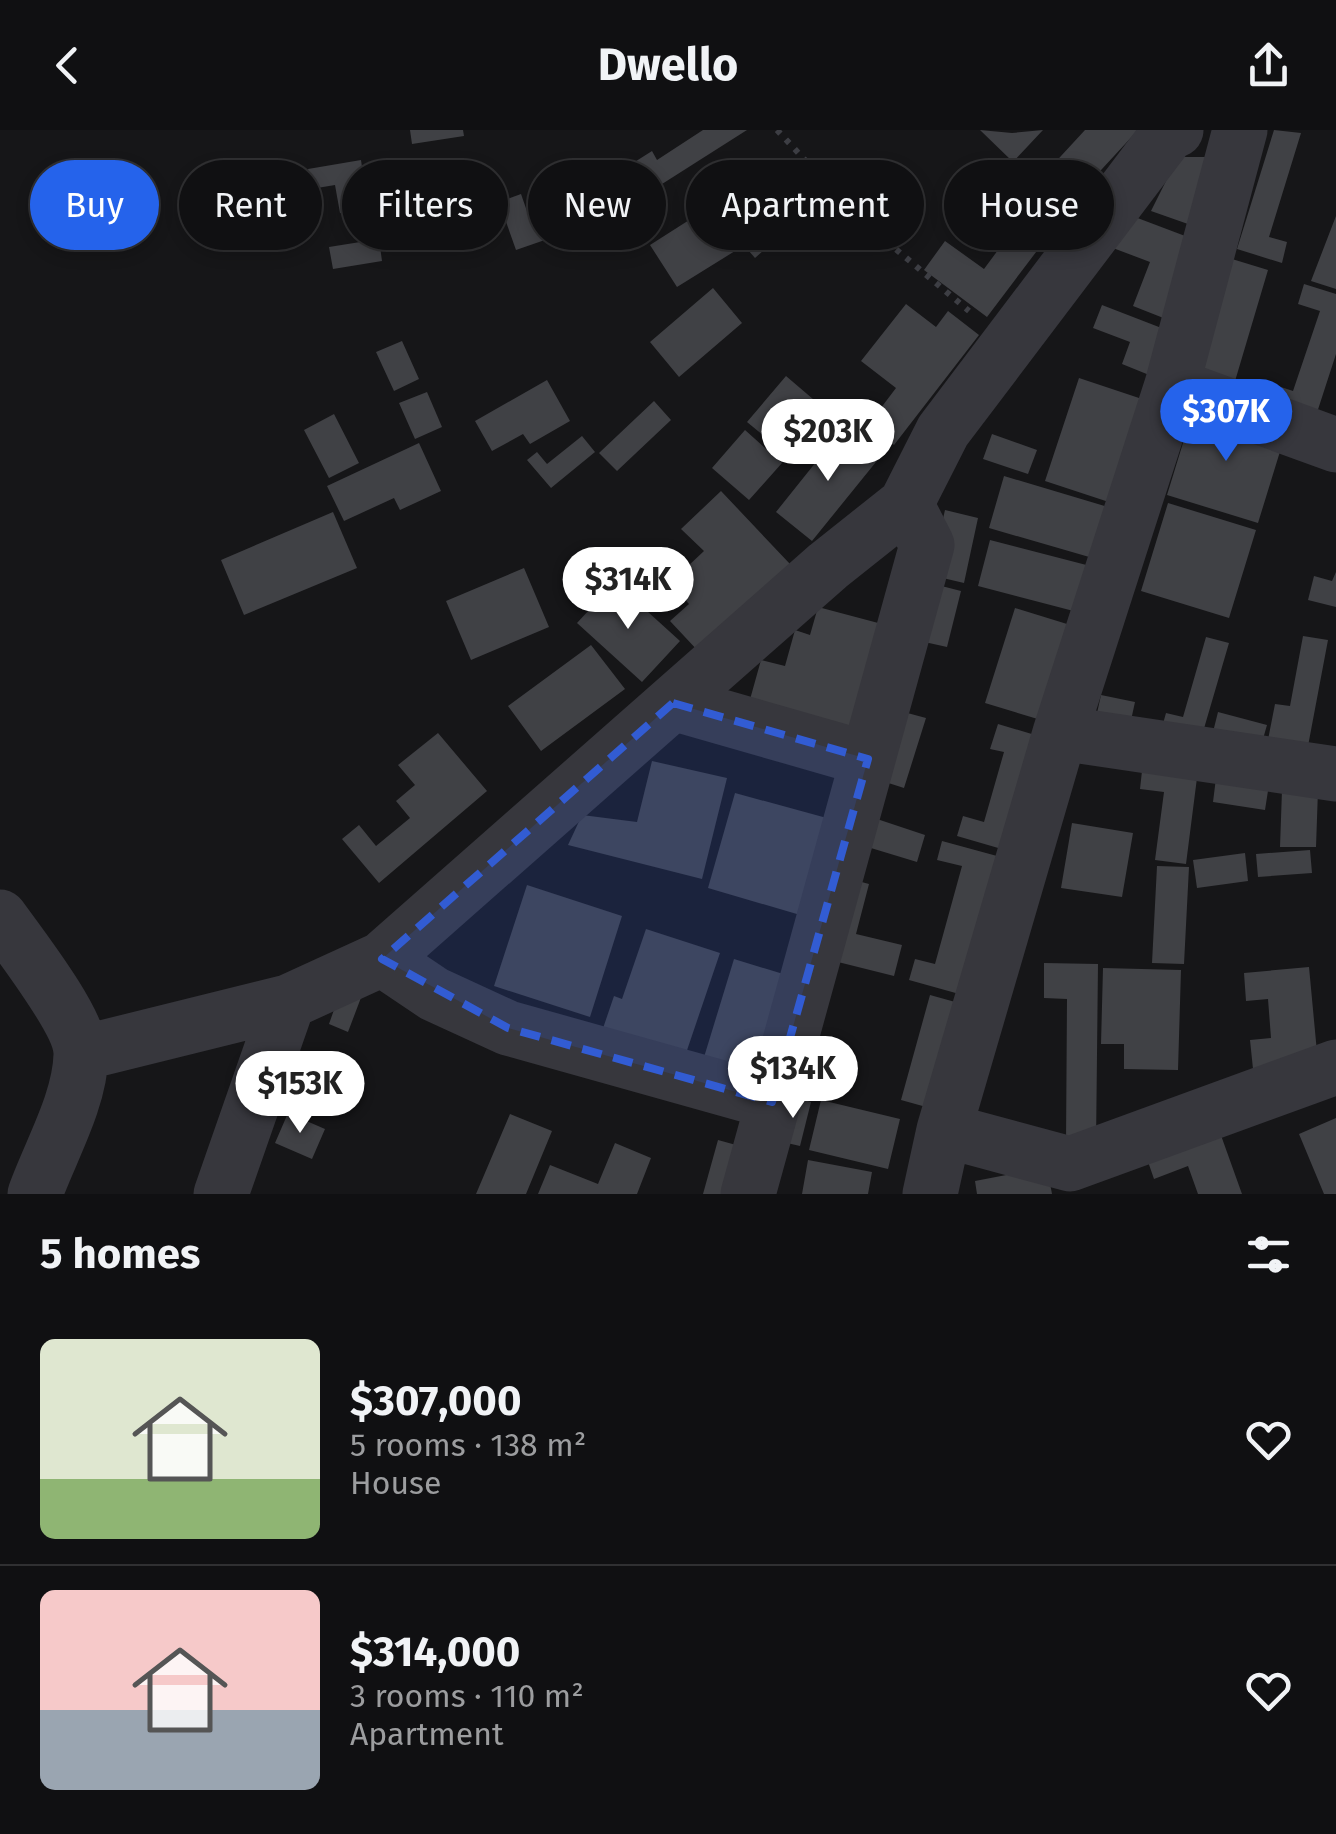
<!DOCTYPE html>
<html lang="en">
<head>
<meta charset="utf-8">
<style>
	:root { --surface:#101012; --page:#1e1e20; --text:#f1f3f6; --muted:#9c9d9f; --line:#303032; --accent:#2563eb }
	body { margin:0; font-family:"Fira Sans",sans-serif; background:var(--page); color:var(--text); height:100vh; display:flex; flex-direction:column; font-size:38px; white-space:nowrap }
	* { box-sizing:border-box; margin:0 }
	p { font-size:32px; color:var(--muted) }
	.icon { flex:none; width:55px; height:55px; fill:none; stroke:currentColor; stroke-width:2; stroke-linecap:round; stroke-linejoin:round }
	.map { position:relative; height:1064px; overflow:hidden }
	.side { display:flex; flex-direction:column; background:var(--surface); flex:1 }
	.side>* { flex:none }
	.hud { position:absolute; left:30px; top:30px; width:1278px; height:90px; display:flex; gap:20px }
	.price { position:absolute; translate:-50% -85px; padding:0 22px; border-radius:35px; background:#fff; color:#222; font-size:32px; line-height:65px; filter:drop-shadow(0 2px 5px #0008) }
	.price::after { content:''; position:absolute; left:50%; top:60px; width:30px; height:22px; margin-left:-15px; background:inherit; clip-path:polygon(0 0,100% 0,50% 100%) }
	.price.active { background:var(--accent); color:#fff }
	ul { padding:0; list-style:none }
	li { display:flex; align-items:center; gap:30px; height:250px; padding:0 40px }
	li+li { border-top:2px solid var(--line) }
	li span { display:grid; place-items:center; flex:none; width:280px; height:200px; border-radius:15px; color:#555 }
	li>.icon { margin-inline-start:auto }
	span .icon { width:120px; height:120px; fill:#fffc; stroke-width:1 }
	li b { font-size:42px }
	h2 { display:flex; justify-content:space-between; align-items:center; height:120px; padding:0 40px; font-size:42px }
	.chip { padding:0 35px; border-radius:45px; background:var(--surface); box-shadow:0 5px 15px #0003,0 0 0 2px var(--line); font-size:35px; line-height:90px }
	.chip.active { background:var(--accent); color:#fff }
	header { display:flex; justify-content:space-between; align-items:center; height:130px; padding:0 40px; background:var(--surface); font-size:45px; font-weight:700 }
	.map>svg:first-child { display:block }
	.building { fill:#404145 }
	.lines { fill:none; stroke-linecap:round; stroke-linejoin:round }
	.path { stroke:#3d3e44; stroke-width:6; stroke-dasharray:5 8; stroke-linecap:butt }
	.minor { stroke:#37373d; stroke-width:55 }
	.marked { fill:#325cd3; fill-opacity:0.2; stroke:#325cd3; stroke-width:8; stroke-dasharray:20 12; stroke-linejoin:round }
</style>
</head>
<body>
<header><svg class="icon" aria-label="back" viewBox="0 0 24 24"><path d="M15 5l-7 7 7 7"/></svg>Dwello<svg class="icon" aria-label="share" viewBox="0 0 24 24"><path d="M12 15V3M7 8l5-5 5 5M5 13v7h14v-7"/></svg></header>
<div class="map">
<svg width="1336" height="1064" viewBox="0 0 1336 1064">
	<rect width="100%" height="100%" fill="#161618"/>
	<path class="building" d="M410 0H463L464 6 412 14Z
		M703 0H747L618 82 600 54 652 21 657 30Z
		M980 0 1012 3 1043 0 1013 32Z
		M1085 0H1138L1066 78 1037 52Z
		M1274 0 1301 3 1269 107 1287 112 1282 133 1237 119Z
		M1178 27H1222L1205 100 1151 81Z
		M361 30 368 79 340 83 335 55 311 59 308 39Z
		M790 57 810 79 755 128 735 105Z
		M521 64 529 87 582 68 591 94 516 120 499 72Z
		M1032 74 1058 93 987 187 924 140 945 111 984 139Z
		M708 78 735 121 677 157 650 115Z
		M1119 81 1201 112 1171 191 1133 176 1150 132 1105 115Z
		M1336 86V159L1311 151Z
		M379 109 382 131 333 139 329 117Z
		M1232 129 1268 140 1230 268 1193 257Z
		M1304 154 1336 164V224L1312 298 1262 283 1272 254 1293 261 1320 181 1298 174Z
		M713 158 742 193 679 247 650 212Z
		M906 174 936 197 948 181 979 205 894 315 868 295 896 258 861 231Z
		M1102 175 1177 204 1159 249 1122 234 1130 212 1093 198Z
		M402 211 419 249 394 261 376 222Z
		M786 246 827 281 788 326 747 292Z
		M1079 248 1160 275 1127 378 1045 351Z
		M547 250 570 291 530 314 523 304 492 321 475 291Z
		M427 262 442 297 415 309 399 273Z
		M654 271 671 290 617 341 599 323Z
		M1195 274 1286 302 1258 393 1167 365Z
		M334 284 359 333 329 348 304 300Z
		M844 297 880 327 812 411 776 382Z
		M745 300 782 333 749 370 712 338Z
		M992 304 1037 320 1028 344 983 329Z
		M582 306 595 322 551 358 527 330 537 322 547 334Z
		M419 313 441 361 400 380 394 368 344 391 327 356Z
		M1004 346 1118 380 1103 431 989 398Z
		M721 361 790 434 699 522 670 491 689 474 670 453 704 421 681 399Z
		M1168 373 1256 400 1229 488 1141 461Z
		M945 380 978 388 964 453 930 445Z
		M333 382 357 438 244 485 221 430Z
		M990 410 1098 438 1085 484 978 456Z
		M524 438 549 497 471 530 446 471Z
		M1336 442V477L1308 470 1314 446 1332 451Z
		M615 452 680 511 642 552 577 493Z
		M926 452 961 461 947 517 911 509Z
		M818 477 882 494 853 601 749 573 761 530 785 536 795 500 810 505Z
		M1015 478 1080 498 1051 593 985 573Z
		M1303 506 1328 510 1305 632 1265 625 1275 574 1290 576Z
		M1206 507 1229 513 1198 619 1159 608 1166 583 1183 587Z
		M591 515 625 559 541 621 508 576Z
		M1101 565 1135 572 1128 604 1094 597Z
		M900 581 926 588 904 658 879 650Z
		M1218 582 1267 595 1259 623 1211 610Z
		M998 594 1045 608 1012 722 957 706 963 686 984 692 1004 622 990 619Z
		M438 603 487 661 379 753 342 709 359 695 376 716 410 688 396 671 415 655 398 635Z
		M652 631 727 648 702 749 568 715 582 685 637 692Z
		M1143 632 1198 640 1186 734 1155 730 1164 662 1140 659Z
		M1217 640 1270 648 1265 680 1213 672Z
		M1282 660H1318L1316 717H1280Z
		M735 663 834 690 807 787 708 758Z
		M871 687 925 705 917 732 861 715Z
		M1072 693 1133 703 1122 767 1061 758Z
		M942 711 1008 729 970 867 909 850 915 829 935 834 962 736 937 730Z
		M1310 720 1312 743 1258 747 1256 724Z
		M1245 723 1248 751 1197 758 1193 730Z
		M1157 736 1189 737 1184 834 1152 833Z
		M843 747 869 754 856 804 902 815 894 846 822 828Z
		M527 755 622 786 590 887 494 856Z
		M646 799 720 823 682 935 600 907 614 866 622 869Z
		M734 829 793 847 760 955 701 937Z
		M1044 833 1098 834 1096 1015H1066L1067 869 1044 868Z
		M1309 837 1318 933 1253 939 1250 910 1271 908 1268 869 1246 871 1244 843Z
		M1103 838 1181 840 1178 940 1124 939V914H1101Z
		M342 857 362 865 348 902 329 894Z
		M930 865 966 875 937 980 901 970Z
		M801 905 827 910 816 960 790 955Z
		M786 965 811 972 800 1016 774 1010Z
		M821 970 900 989 888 1039 809 1020Z
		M288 983 325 999 312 1029 275 1013Z
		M510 984 552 1001 526 1064H476Z
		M1336 988V1064H1324L1299 1004Z
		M1218 997 1242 1064H1198L1188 1036 1154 1049 1145 1023Z
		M718 1010 747 1018 734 1064H703Z
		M615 1013 651 1028 637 1064H538L550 1035 598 1054Z
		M808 1030 872 1042 868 1064H802Z
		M1047 1037 1052 1064H977L975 1051Z"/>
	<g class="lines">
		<path class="path" d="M777 0 859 88 969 181"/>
		<path class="minor" d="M1172 255 1336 315
			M673 573 868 629
			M1060 603 1336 644
			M0 787C20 815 82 894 81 925 80 971 50 1022 35 1064
			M382 829 434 864 508 898 772 972
			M82 923 288 872
			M944 1000 1070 1034 1336 937
			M221 1064 288 872 382 829 828 436 906 374 943 301 1170 1 1176 0
			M748 1064 927 415 906 374
			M930 1064 944 1000 1060 603 1172 255 1240 0"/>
	</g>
	<path class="marked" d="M673 573 868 629 772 972 508 898 382 829Z"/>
</svg>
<b class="price active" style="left:1226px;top:334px">$307K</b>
<b class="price" style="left:828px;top:354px">$203K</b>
<b class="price" style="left:628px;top:502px">$314K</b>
<b class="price" style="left:793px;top:991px">$134K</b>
<b class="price" style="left:300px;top:1006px">$153K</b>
<div class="hud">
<a class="chip active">Buy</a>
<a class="chip">Rent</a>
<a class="chip">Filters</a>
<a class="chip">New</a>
<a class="chip">Apartment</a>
<a class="chip">House</a>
</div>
</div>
<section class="side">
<h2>5 homes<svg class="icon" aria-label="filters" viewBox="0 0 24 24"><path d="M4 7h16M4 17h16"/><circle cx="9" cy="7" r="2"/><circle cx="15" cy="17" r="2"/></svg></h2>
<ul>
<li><span style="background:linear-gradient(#dfe7d0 70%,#8fb573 0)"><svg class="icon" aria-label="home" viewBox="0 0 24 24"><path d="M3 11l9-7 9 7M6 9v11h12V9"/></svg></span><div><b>$307,000</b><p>5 rooms · 138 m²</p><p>House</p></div><svg class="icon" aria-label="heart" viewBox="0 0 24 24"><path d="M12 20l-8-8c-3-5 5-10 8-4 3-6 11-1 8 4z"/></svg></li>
<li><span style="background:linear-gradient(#f6c9c9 60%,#9aa5b1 0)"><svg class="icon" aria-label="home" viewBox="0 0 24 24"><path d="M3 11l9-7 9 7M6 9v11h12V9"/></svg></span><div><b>$314,000</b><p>3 rooms · 110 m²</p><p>Apartment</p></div><svg class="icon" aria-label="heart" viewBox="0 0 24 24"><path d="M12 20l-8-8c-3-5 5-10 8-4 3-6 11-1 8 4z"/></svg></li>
</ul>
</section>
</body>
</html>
